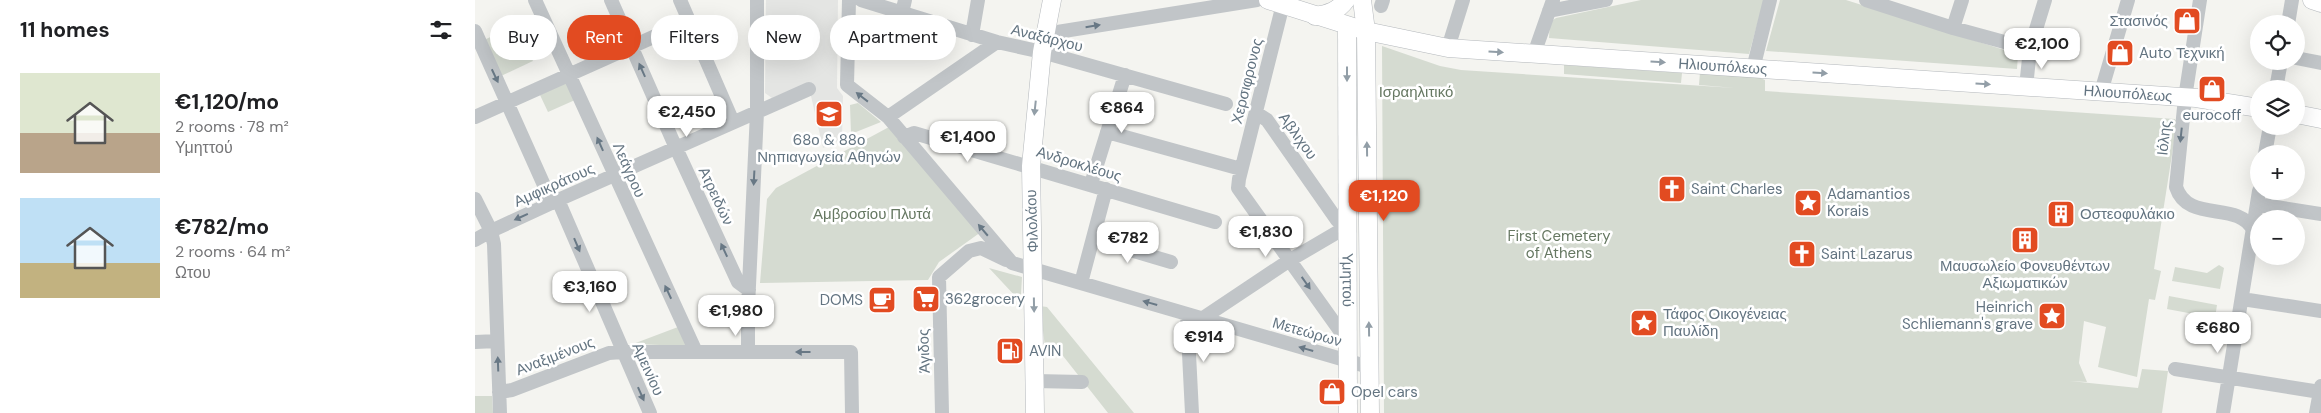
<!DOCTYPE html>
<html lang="en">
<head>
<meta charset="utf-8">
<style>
	:root { --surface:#fff; --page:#f6f6f6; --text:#202124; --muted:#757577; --accent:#e24b21 }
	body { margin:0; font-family:"DM Sans",sans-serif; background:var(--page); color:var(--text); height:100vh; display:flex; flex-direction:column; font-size:19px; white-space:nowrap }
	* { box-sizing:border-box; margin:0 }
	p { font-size:16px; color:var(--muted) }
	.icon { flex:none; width:28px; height:28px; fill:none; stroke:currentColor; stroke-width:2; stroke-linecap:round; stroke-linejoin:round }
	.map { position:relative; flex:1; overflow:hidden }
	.panel { display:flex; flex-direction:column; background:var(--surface); width:475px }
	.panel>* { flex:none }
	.guide { position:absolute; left:15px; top:15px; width:475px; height:45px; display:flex; gap:10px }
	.tools { position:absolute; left:1775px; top:15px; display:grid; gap:10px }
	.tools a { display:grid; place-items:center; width:55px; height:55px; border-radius:50%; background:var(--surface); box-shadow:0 5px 20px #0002; font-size:25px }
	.price { position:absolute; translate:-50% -42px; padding:0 11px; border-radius:10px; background:#fff; color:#222; font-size:16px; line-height:32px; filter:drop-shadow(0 1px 2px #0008) }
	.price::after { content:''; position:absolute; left:50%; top:30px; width:15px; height:11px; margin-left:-8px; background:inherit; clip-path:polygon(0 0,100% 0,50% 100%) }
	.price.current { background:var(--accent); color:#fff }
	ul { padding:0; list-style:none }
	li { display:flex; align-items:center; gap:15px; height:125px; padding:0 20px }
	li span { display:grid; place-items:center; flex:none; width:140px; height:100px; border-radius:0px; color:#555 }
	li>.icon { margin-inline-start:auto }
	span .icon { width:60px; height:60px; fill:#fffc; stroke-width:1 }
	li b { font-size:21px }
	h2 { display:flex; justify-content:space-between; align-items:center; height:60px; padding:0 20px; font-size:21px }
	.chip { padding:0 18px; border-radius:22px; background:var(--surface); box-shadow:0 5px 20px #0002; font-size:18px; line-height:45px }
	.chip.current { background:var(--accent); color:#fff }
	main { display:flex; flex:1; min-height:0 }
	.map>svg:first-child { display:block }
	.built { fill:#e4e5e3 }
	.green { fill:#d5dbd1 }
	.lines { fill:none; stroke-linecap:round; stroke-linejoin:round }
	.major-casing { stroke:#b4b8bc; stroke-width:19 }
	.minor { stroke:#c1c5c8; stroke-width:14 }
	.major { stroke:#fff; stroke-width:18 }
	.oneway { fill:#687885 }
	.oneway2 { fill:#929ea7 }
	.labels { text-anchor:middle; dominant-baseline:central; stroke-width:5; stroke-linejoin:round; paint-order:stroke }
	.poi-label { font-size:15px; fill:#637481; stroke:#fff; text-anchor:start }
	.street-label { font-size:15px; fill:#637481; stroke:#fff }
	.park-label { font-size:15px; fill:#667862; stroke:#fff }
</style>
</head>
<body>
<main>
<section class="panel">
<h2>11 homes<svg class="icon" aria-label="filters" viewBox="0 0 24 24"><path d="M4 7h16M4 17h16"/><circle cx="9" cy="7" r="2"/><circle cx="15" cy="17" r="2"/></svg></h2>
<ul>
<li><span style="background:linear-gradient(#dfe7d0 60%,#b9a48a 0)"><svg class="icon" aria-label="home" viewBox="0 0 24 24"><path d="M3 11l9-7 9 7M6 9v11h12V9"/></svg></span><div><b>€1,120/mo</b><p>2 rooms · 78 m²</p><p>Υμηττού</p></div></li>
<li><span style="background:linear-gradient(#bfe0f5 65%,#c2b280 0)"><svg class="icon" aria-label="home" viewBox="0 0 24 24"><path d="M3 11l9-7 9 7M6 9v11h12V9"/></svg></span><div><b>€782/mo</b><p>2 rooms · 64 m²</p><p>Ωτου</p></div></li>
</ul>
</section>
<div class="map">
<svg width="1846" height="413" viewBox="0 0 1846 413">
	<rect width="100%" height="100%" fill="#f4f4f0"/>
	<path class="built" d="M291 0H363L362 88 368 96 367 139 348 148 333 83 297 98 290 93Z"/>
	<path class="green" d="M1166 0H1289L1274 54 1074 38 1075 22 1081 18Z
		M1305 0H1371L1539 53 1543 55 1542 69 1291 51Z
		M294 18H313L314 56H295Z
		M41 25 58 61 26 76 9 40Z
		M907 46 965 66 986 70 1260 88 1224 85 1225 72 1283 77 1290 80V91L1700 119 1702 123 1679 269 1686 271 1680 300 1674 299 1662 377 1623 367 1631 327 1609 321 1604 363 1612 382 1595 381 1663 388 1667 369 1693 371 1687 413H909Z
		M1089 65 1207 73 1206 83 1089 74Z
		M92 82 100 100 73 112 65 95Z
		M383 103 406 122 376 134 375 105Z
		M414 127 506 232 464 262 453 280 285 283 292 199 301 188Z
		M1744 265 1749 268 1745 289 1697 281 1700 267 1732 273Z
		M514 268 547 277 546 294 542 298Z
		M1694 296 1742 305 1740 318 1692 309Z
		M565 306 572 307 659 413H633L581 347H570Z
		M203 327 211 346 158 344Z
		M0 396H17L18 413H0Z"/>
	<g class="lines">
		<defs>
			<g id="major">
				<path id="s1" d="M793 0 891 31 973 48 1721 98 1784 108"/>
				<path d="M887 0 891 31 895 413"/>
				<path d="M1837 0 1846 3"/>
				<path d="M840 16C853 14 863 11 871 0"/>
				<path id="s2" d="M872 26 873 413"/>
				<path d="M1821 114 1846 119"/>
				<path d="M560 413 556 166 567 52 577 0"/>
			</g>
		</defs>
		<use href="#major" class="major-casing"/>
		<path class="minor" d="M60 0 221 352
			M136 0 201 148 263 282 274 290
			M205 0 258 122
			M374 0 372 85 413 117 537 263 894 367
			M386 0 522 42 567 52 751 104
			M809 0 764 179 763 188 873 342
			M1391 0 1478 28 1555 49
			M1725 0 1710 98 1701 187C1713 224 1763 200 1778 230
			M906 6 908 0
			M1074 11 1131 0
			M427 13 430 0
			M1813 24 1817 0
			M1478 28 1487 0
			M0 31 77 203
			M570 34 782 0
			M497 35 503 0
			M973 48 988 0
			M1059 54 1078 0
			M1821 58 1846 63
			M1278 69 1295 0
			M1551 87 1555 49 1570 0
			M1801 89 1806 61
			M1626 92 1653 0
			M0 117 214 21
			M413 117 522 42
			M632 132 766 169
			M429 137 439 133 740 222
			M1790 154 1795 126
			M616 184 650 75
			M0 199 16 231 19 244 25 413
			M83 200 175 413
			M1782 204 1846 214
			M618 239 696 262
			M0 240 16 231 83 200 334 89
			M606 283 631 189
			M1767 299 1846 311
			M712 314 717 413
			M728 318 815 260 873 226 862 220 792 120 781 113
			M0 342 22 341
			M273 352V307L282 112V0
			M1700 369 1845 392
			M560 381 607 382
			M24 392 37 390 134 353 147 352H376L377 413
			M467 413 464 277 494 251 506 248 531 260
			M1748 413 1784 191
			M1841 413 1846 386"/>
		<use href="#major" class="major"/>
	</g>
	<defs><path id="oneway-solid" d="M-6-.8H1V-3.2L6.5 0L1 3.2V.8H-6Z" transform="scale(1.25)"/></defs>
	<g class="oneway">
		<use href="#oneway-solid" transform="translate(618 26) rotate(-9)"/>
		<use href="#oneway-solid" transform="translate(167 70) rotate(-114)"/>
		<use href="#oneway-solid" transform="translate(20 76) rotate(65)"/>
		<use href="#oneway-solid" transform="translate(387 97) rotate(-142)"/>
		<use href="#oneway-solid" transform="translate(1706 135) rotate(96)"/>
		<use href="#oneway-solid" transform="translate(125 144) rotate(-114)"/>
		<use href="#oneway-solid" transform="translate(279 178) rotate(93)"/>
		<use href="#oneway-solid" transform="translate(46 217) rotate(156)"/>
		<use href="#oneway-solid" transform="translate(508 230) rotate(-130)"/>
		<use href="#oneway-solid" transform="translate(102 245) rotate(67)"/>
		<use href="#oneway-solid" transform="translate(249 250) rotate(-115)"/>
		<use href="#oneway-solid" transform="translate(831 283) rotate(55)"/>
		<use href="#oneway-solid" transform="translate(193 292) rotate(-115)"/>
		<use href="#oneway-solid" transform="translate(675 303) rotate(-164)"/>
		<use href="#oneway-solid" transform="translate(831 349) rotate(-164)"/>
		<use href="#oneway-solid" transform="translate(328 352) rotate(-180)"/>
		<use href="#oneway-solid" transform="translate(23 364) rotate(-92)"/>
		<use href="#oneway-solid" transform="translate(166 394) rotate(66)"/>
	</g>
	<g class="oneway2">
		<use href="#oneway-solid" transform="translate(1021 52) rotate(4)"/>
		<use href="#oneway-solid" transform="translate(1183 62) rotate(4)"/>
		<use href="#oneway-solid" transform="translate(1345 73) rotate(4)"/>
		<use href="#oneway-solid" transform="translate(872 74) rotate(90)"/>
		<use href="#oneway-solid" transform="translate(1508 84) rotate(4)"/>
		<use href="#oneway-solid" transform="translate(560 108) rotate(96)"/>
		<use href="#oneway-solid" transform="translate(892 149) rotate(-91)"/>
		<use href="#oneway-solid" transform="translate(559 305) rotate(89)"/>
		<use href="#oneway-solid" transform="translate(894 329) rotate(-91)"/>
	</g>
	<defs>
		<symbol id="shop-square" viewBox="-11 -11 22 22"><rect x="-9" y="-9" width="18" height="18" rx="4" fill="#e24b21" stroke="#fff"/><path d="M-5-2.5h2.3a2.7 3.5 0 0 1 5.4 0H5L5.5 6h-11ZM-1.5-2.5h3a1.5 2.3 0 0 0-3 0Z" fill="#fff"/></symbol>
		<symbol id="school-square" viewBox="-11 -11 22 22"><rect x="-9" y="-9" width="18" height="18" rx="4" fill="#e24b21" stroke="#fff"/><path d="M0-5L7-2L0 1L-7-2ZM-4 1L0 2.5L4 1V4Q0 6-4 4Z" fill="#fff"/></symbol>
		<symbol id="church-square" viewBox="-11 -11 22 22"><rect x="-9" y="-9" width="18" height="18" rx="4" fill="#e24b21" stroke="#fff"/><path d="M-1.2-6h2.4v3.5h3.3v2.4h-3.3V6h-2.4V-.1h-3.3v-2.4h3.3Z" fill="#fff"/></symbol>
		<symbol id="sight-square" viewBox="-11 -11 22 22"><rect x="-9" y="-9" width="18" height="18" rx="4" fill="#e24b21" stroke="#fff"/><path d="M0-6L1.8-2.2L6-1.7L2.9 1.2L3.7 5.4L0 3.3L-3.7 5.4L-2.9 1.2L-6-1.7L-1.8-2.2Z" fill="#fff"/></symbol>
		<symbol id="building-square" viewBox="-11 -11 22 22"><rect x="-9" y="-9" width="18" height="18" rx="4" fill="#e24b21" stroke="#fff"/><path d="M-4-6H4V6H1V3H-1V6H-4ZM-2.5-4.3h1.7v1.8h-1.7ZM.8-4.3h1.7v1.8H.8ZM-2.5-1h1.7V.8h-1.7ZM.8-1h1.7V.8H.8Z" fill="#fff"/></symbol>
		<symbol id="supermarket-square" viewBox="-11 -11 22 22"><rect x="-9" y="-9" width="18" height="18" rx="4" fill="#e24b21" stroke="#fff"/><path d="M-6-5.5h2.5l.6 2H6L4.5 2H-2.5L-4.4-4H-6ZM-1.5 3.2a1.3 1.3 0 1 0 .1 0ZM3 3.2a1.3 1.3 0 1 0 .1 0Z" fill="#fff"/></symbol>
		<symbol id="cafe-square" viewBox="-11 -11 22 22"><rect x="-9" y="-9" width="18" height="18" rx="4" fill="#e24b21" stroke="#fff"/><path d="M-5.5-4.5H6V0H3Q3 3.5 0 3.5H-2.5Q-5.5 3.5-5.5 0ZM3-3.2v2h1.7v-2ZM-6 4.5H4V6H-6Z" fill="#fff"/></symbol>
		<symbol id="fuel-square" viewBox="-11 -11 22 22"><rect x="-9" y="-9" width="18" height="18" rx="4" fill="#e24b21" stroke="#fff"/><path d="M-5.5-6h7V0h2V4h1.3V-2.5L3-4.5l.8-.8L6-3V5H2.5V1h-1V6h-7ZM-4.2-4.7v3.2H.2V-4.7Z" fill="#fff"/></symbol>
	</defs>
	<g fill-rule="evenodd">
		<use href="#shop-square" x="1696" y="5" width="32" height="32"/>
		<use href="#shop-square" x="1629" y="37" width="32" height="32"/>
		<use href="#shop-square" x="1721" y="73" width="32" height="32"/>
		<use href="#school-square" x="338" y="98" width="32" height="32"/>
		<use href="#church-square" x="1181" y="173" width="32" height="32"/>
		<use href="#sight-square" x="1317" y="187" width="32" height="32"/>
		<use href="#building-square" x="1570" y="198" width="32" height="32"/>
		<use href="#building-square" x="1534" y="224" width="32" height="32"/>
		<use href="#church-square" x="1311" y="238" width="32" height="32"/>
		<use href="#supermarket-square" x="435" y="283" width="32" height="32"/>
		<use href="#cafe-square" x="391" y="284" width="32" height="32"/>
		<use href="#sight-square" x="1561" y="300" width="32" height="32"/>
		<use href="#sight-square" x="1153" y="307" width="32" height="32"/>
		<use href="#fuel-square" x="519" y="335" width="32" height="32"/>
		<use href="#shop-square" x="841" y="376" width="32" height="32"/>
	</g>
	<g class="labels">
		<g class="poi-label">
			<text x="1693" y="21" text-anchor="end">Στασινός</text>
			<text x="1664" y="53">Auto Τεχνική</text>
			<text x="1737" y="115" text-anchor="middle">eurocoff</text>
			<text x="354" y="140" text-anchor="middle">68ο &amp; 88ο<tspan x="354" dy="17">Νηπιαγωγεία Αθηνών</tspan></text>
			<text x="1216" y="189">Saint Charles</text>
			<text x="1352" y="194">Adamantios<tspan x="1352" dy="17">Korais</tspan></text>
			<text x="1605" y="214">Οστεοφυλάκιο</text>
			<text x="1346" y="254">Saint Lazarus</text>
			<text x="1550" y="266" text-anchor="middle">Μαυσωλείο Φονευθέντων<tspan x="1550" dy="17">Αξιωματικών</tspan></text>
			<text x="470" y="299">362grocery</text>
			<text x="388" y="300" text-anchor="end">DOMS</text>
			<text x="1558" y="307" text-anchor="end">Heinrich<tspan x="1558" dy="17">Schliemann's grave</tspan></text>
			<text x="1188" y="314">Τάφος Οικογένειας<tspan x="1188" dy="17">Παυλίδη</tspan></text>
			<text x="554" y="351">AVIN</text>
			<text x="876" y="392">Opel cars</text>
		</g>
		<g class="street-label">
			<text transform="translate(572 38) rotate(14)">Αναξάρχου</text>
			<text stroke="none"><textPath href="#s1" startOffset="462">Ηλιουπόλεως</textPath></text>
			<text transform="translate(772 81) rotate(-76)">Χερσιφρονος</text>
			<text stroke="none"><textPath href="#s1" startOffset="868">Ηλιουπόλεως</textPath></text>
			<text transform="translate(823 136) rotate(54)">Αβλιχου</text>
			<text transform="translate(1689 138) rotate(-84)">Ιόλης</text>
			<text transform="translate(604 164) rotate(17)">Ανδροκλέους</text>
			<text transform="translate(154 170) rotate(66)">Λεάγρου</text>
			<text transform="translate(79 185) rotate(-24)">Αμφικράτους</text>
			<text transform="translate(241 196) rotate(65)">Ατρειδών</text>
			<text transform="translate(557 221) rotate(-92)">Φιλολάου</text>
			<text stroke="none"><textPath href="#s2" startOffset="254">Υμηττού</textPath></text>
			<text transform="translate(832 332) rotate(16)">Μετεώρων</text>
			<text transform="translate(449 351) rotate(-92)">Άγιδος</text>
			<text transform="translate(80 356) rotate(-21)">Αναξιμένους</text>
			<text transform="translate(173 369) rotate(66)">Αμεινίου</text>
		</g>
		<g class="park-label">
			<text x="941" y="92">Ισραηλιτικό</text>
			<text x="397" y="214">Αμβροσίου Πλυτά</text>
			<text x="1084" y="236">First Cemetery<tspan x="1084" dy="17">of Athens</tspan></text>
		</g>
	</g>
</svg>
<div class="tools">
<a><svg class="icon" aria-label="locate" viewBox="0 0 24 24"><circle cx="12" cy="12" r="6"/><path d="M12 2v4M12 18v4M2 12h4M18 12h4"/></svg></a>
<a><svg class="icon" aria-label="layers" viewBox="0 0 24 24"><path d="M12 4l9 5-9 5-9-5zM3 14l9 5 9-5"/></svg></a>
<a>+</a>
<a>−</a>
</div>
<b class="price" style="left:1567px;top:70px">€2,100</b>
<b class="price" style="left:647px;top:134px">€864</b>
<b class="price" style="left:212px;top:138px">€2,450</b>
<b class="price" style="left:493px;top:163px">€1,400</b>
<b class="price current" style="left:909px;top:222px">€1,120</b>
<b class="price" style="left:791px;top:258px">€1,830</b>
<b class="price" style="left:653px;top:264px">€782</b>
<b class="price" style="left:115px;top:313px">€3,160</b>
<b class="price" style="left:261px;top:337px">€1,980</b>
<b class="price" style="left:1743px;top:354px">€680</b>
<b class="price" style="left:729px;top:363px">€914</b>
<div class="guide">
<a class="chip">Buy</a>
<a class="chip current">Rent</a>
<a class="chip">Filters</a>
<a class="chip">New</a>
<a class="chip">Apartment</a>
</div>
</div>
</main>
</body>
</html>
